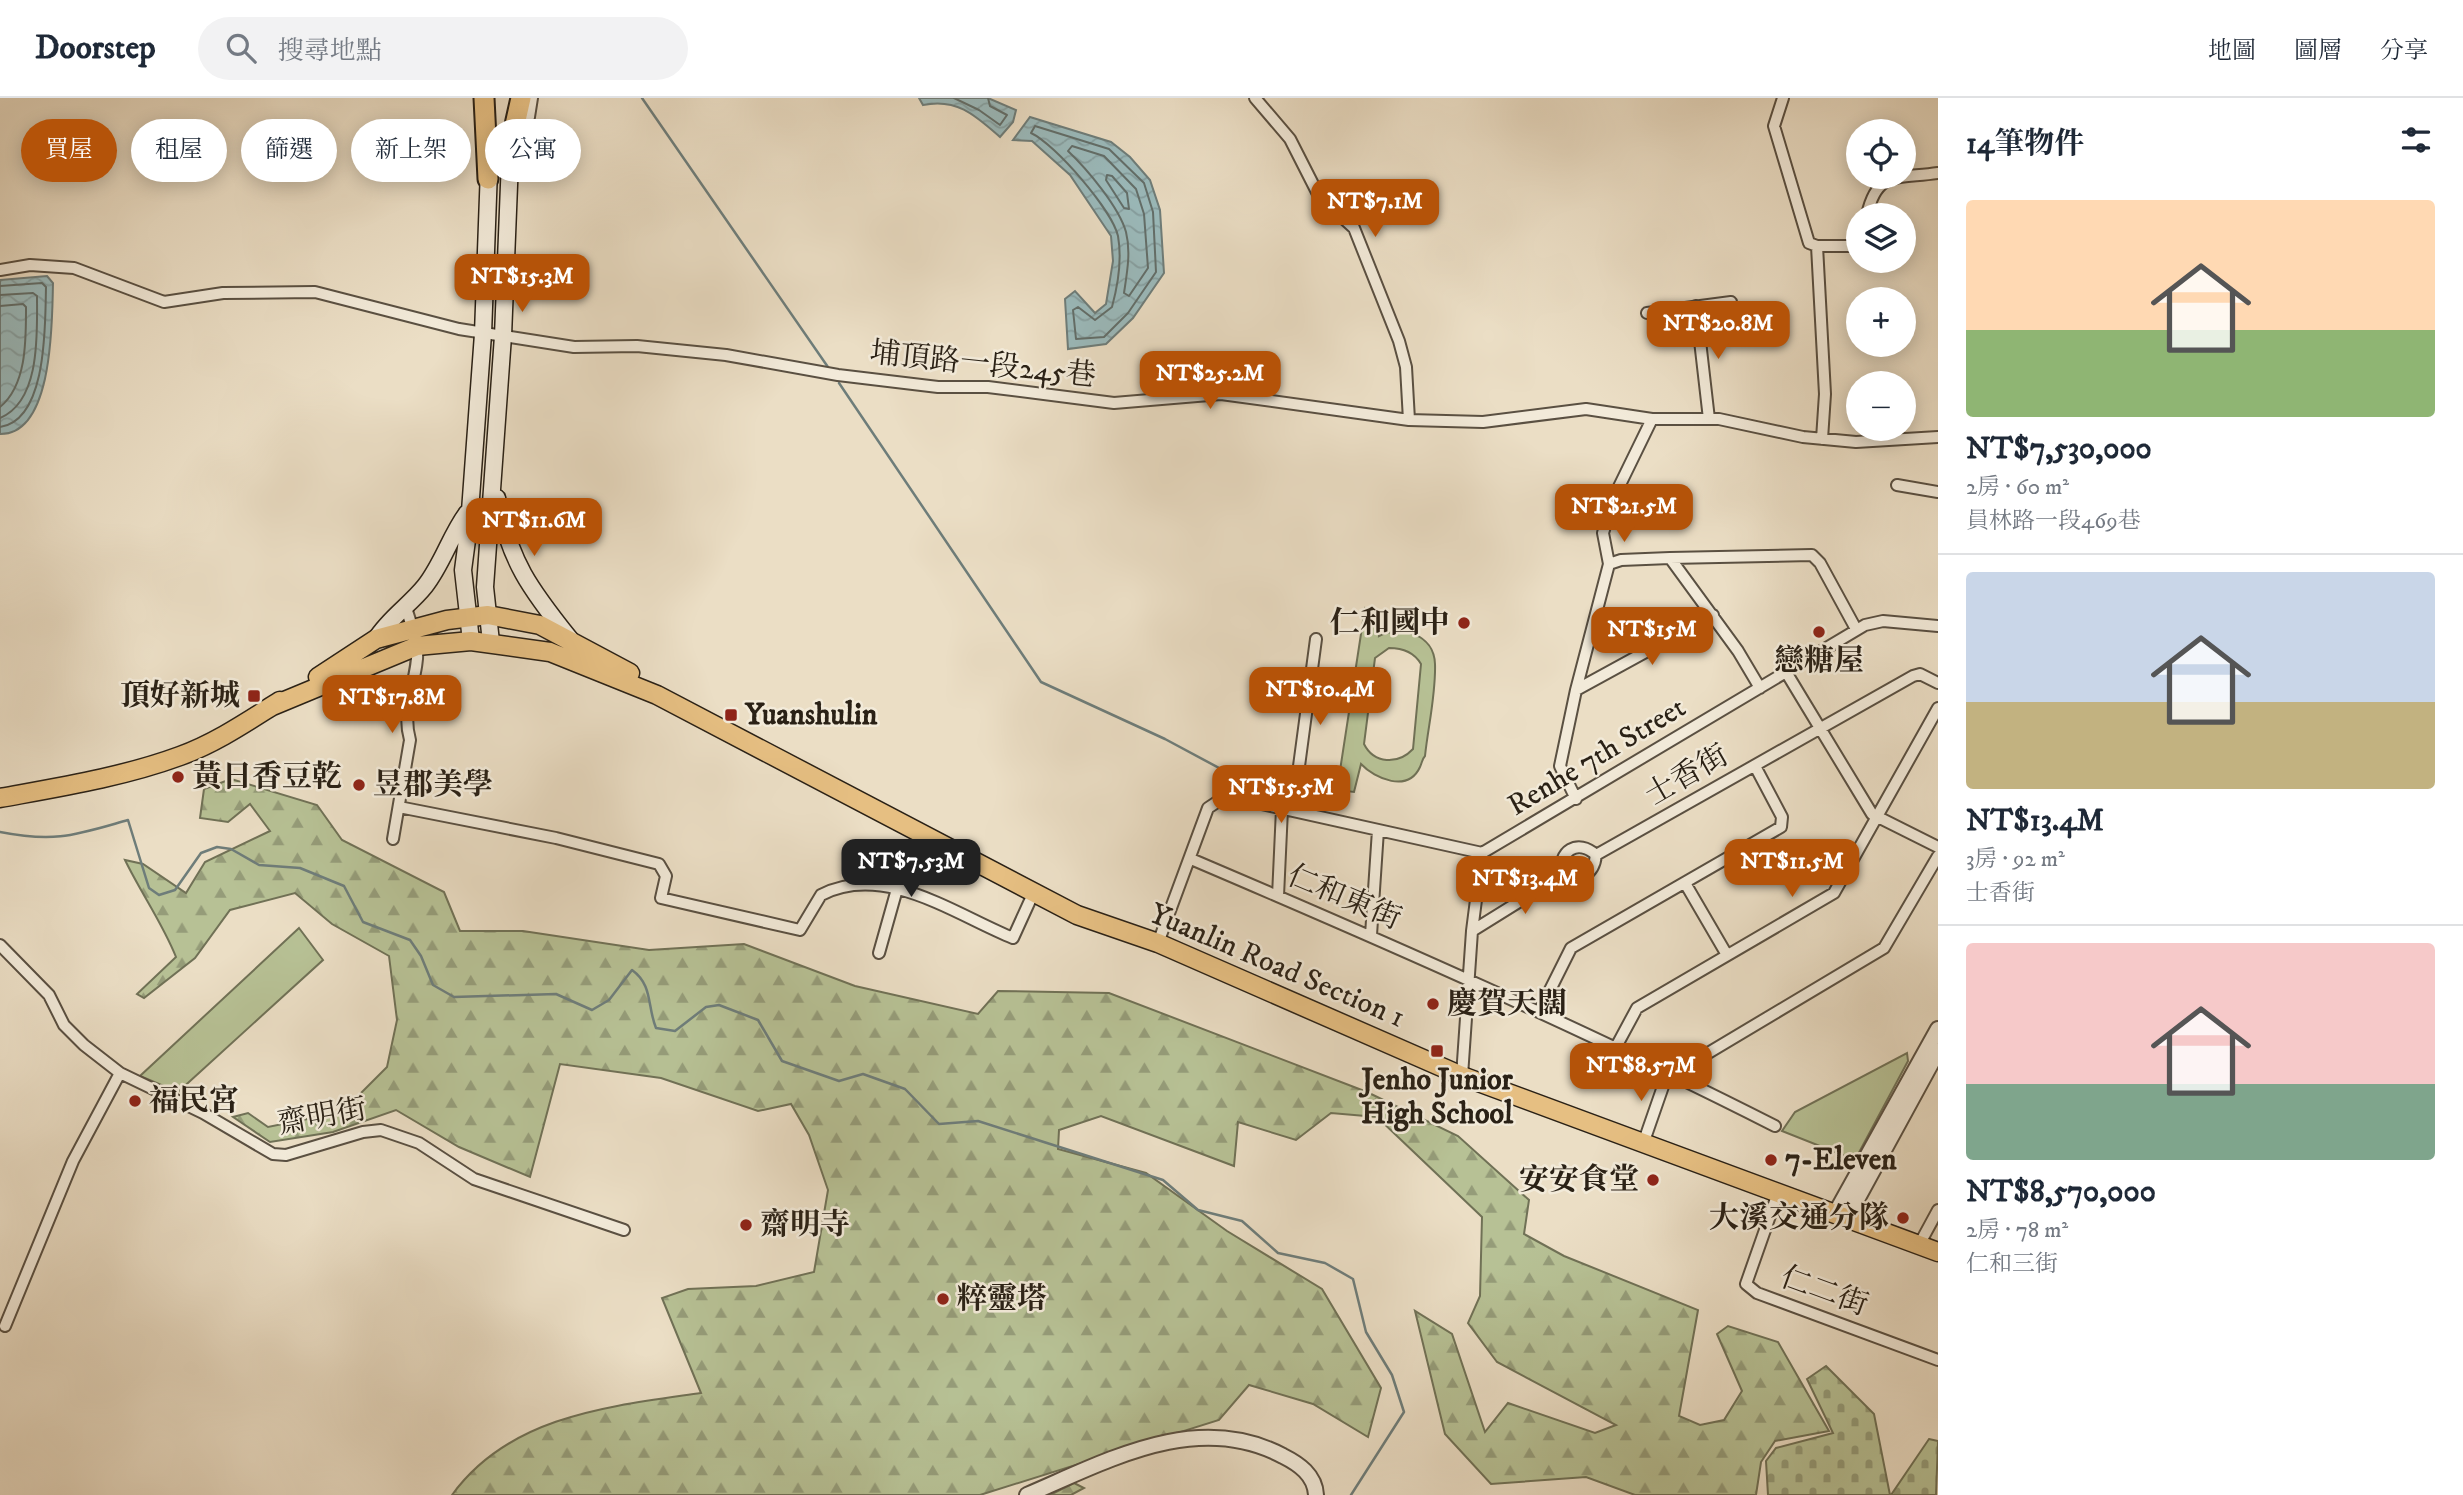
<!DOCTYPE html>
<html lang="zh-TW">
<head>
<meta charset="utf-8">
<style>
	:root { --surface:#fff; --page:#f2f2f3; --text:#1f2937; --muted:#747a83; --line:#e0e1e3; --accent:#b45309 }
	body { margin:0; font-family:"IM FELL DW Pica","Noto Serif TC",serif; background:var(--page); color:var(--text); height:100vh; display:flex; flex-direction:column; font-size:26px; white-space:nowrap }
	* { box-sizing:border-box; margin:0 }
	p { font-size:23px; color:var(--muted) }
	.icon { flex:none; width:38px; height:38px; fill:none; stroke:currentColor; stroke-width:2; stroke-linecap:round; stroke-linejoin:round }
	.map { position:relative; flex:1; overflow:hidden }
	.side { display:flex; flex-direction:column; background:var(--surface); width:525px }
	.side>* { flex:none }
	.top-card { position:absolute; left:21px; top:21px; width:665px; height:63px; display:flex; gap:14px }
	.buttons { position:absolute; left:1846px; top:21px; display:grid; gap:14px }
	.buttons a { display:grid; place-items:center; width:70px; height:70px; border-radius:50%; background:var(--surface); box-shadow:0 4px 18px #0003; font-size:35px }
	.price { position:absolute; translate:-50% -60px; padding:0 16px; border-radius:14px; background:var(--accent); color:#fff; font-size:23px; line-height:46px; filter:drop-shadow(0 2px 4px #0008) }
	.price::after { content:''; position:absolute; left:50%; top:42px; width:21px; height:16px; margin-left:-10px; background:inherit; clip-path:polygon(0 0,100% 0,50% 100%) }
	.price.selected { background:#222; color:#fff }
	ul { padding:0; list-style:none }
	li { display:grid; align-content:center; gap:14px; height:371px; padding:0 28px }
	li+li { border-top:2px solid var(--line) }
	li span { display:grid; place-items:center; height:217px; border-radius:7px; color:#555 }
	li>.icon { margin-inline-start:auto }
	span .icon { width:126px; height:126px; fill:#fffc; stroke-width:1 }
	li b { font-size:30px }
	h2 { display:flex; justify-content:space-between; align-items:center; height:84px; padding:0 28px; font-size:30px }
	.chip { padding:0 24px; border-radius:32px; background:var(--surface); box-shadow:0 4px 18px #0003; font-size:24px; line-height:63px }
	.chip.selected { background:var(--accent); color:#fff }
	header { display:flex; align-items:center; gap:42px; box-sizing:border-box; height:98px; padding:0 35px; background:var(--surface); border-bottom:2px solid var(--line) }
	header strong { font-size:33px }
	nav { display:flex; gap:38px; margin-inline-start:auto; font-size:24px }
	.search { width:490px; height:63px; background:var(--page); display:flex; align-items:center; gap:18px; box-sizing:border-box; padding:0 24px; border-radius:38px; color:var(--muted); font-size:26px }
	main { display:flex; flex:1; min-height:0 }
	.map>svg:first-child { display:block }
	.forest { fill:url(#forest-firs); stroke:#707156; stroke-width:2 }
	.cemetery { fill:url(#cemetery-stones); stroke:#707156; stroke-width:2 }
	.park { fill:#b7c195; stroke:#707156; stroke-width:2; fill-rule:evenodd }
	.water { fill:url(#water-waves); stroke:#6e7d7a; stroke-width:2 }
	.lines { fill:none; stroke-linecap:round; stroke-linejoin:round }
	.shore { stroke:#626e6a; stroke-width:2 }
	.stream { stroke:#6e7d7a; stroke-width:2.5 }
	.minor-casing { stroke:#5a5042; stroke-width:14 }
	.tertiary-casing { stroke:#5a5042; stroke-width:18 }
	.secondary-casing { stroke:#2a2116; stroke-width:19 }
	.primary-casing { stroke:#2a2116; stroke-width:21 }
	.motorway-casing { stroke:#2a2116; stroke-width:23 }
	.minor { stroke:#f2ead9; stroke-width:10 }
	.tertiary { stroke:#f2ead9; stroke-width:14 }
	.secondary { stroke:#f2ead9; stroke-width:16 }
	.primary { stroke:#e6bf82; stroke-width:18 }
	.motorway { stroke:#e6bf82; stroke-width:19 }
	.poi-dot { fill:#8f2418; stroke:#f2ead9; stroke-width:2.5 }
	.labels { text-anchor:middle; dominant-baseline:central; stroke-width:5; stroke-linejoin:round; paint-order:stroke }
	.street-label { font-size:30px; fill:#2a2116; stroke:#f2ead9 }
	.poi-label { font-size:30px; font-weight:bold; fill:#2a2116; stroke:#f2ead9; text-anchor:start }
</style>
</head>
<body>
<header>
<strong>Doorstep</strong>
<div class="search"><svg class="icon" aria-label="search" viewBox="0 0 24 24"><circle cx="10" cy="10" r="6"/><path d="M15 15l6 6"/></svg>搜尋地點</div>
<nav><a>地圖</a><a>圖層</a><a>分享</a></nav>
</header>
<main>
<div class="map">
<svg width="1938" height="1397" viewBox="0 0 1938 1397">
	<defs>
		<pattern id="forest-firs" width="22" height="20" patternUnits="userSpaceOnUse" patternTransform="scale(1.75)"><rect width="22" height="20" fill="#b7c195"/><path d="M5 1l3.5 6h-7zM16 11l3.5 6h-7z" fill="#959c79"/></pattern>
		<pattern id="cemetery-stones" width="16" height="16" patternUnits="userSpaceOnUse" patternTransform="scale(1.75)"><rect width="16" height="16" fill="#b7c195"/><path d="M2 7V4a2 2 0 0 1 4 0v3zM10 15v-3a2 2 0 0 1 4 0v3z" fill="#959c79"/></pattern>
		<pattern id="water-waves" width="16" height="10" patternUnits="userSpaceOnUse" patternTransform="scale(1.75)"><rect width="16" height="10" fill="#9bbbbd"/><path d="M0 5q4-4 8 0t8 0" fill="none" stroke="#86a0a2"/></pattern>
	</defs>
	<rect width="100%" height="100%" fill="#ebdec5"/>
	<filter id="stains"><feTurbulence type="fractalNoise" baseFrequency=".00286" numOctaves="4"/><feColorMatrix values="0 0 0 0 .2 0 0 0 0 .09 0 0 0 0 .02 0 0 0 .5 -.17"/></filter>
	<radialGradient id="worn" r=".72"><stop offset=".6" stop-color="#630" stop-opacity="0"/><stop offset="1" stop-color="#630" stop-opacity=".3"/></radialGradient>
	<path class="forest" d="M231 681 317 707 342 742 444 794 460 833H523L649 852 744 846 855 888 978 916 998 893 1109 895 1367 994 1458 1038 1529 1102 1524 1136 1564 1158 1698 1212 1679 1318 1700 1327 1724 1322 1742 1293 1717 1236 1728 1228 1778 1244 1829 1333 1775 1343 1761 1364 1756 1397H1635L1586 1379 1491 1386 1445 1336 1415 1213 1452 1236 1485 1334 1508 1305 1595 1335 1616 1327 1497 1264 1468 1225 1480 1198 1482 1119 1377 1019 1331 1015 1296 1042 1238 1024 1234 1068 1101 1018 1059 1032 1058 1051 1146 1075 1227 1133 1322 1191 1381 1290 1368 1339 1313 1306 1249 1287 1219 1322 980 1397H452C510 1317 611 1308 701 1295L662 1200 688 1191 756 1188 814 1174 828 1092 809 1037 791 1006 758 1013 661 980 560 966 530 1079 459 1049 396 1012 333 1034 270 1044 233 1019 248 1015 268 1029 342 1014 387 969 397 922 389 858 332 826 295 795 230 812 195 860 144 900 137 896 176 859C163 826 141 795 125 762L143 766 186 795 205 764 270 733 250 706 228 724 200 720 204 691Z
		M1074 1385 1084 1390 1071 1397H1050Z"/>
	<path class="cemetery" d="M1826 1268 1874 1316 1890 1397H1768L1766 1363 1776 1350 1833 1335 1807 1281Z
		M1929 1341 1938 1343 1936 1397H1891Z"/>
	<path class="park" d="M1365 510 1381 513 1379 538C1401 527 1434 536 1435 566 1436 596 1428 629 1425 658 1422 661 1422 665 1420 669 1408 695 1375 681 1361 666L1354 694 1337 692ZM1389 550C1403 550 1414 554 1421 566L1413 651C1398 667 1374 666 1364 646L1375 560Z
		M299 830 323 862 178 994 140 978Z
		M1907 955 1908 963 1855 1062 1782 1033 1795 1014Z"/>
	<path class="water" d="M919 0H988L1016 12 1013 24 1000 39C975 17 957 0 923 7Z
		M1030 19 1111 44 1130 59 1150 82 1160 112 1164 175 1133 220 1106 246 1068 251 1065 201 1075 193 1095 215 1106 206 1113 163 1111 138 1070 77 1032 43 1013 42Z
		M47 178 53 185C52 220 54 337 0 336V182Z"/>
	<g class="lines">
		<path class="shore" d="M954 0 979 12 1000 27 1007 17 990 8 988 0
			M1035 28 1109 51 1144 85 1153 114 1156 174 1128 215 1104 239 1076 241 1073 212 1078 209 1095 222 1112 209C1118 187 1122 161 1118 138 1112 112 1055 46 1031 35Z
			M1072 48 1104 58 1136 91 1144 116 1148 170 1129 198 1124 195C1127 175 1131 154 1126 134 1119 109 1087 71 1068 53Z
			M1107 77 1112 78 1127 95 1129 111 1124 110 1106 82Z
			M0 188 42 185 46 189C45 224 48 322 0 329
			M0 197 33 195 37 198C37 234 41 303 0 320
			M0 208 23 206 26 209C26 241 27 287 0 309"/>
		<path class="stream" d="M642 0 830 272
			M839 285 1041 584 1165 641 1262 693
			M0 734C56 745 75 737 128 722L149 790 159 797 175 792 201 755 217 749 231 751 259 767 300 770 344 788 363 824 410 842 421 858 433 887 454 899 556 896 592 912 609 902 632 872C653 887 647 908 656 930L675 933 706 909 719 907 758 922 782 963 839 983 863 976 905 991 939 1026 978 1023 1163 1082 1198 1112 1242 1123 1278 1155 1325 1165 1353 1181 1366 1234 1392 1277 1404 1314 1351 1397"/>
		<defs>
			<path id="minor" d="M1255 0 1290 41 1319 98 1354 130 1399 243 1406 269 1409 322
				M1783 0 1774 28 1809 145 1817 148 1825 296 1822 341
				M519 35 529 19 532 0
				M1867 117C1877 72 1897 81 1938 75
				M1817 148H1849L1858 145
				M0 172 30 167 74 170 164 204 223 195 315 194 459 231 574 249 637 248 726 257 838 277 938 289H988L1114 305 1221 296 1409 322 1483 324 1586 311 1652 321H1719L1803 339 1856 344 1938 339
				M1696 208 1709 321
				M1647 215 1731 204
				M1897 387 1938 394
				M1670 460 1738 553 1760 590
				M1609 466 1603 435 1614 399 1652 321
				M1786 574 1872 716 1938 749
				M1576 592 1713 517
				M1576 701 1560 668 1576 592 1609 466 1621 462 1670 460 1812 457 1820 465 1856 531
				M399 709 556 740 659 766 666 778 661 800 800 832 821 797C884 764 956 817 1013 840L1033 796
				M1293 713 1316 541
				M393 741 410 642C400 606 420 579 417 547 415 535 409 521 406 509
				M1596 757 1913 578 1920 576 1938 585
				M1191 761C1388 845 1584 931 1775 1028
				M1562 777C1557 753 1578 740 1596 757
				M1562 777C1580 784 1594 777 1596 757
				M1685 785 1727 857
				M1278 798 1282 711
				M1472 833 1562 777
				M1371 837 1378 732
				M1158 845 1208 710 1226 698 1482 755
				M0 847 49 897 64 927 84 947 120 975 203 1015 273 1056 286 1057 363 1034 381 1032 419 1045 474 1081 624 1132
				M879 855 897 791 925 740
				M1539 914 1571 850 1781 729 1782 719 1755 668
				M1616 949 1637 910 1834 795 1938 610
				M1673 976 1884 850 1938 758
				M1462 978 1472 833 1482 755 1865 527 1883 523 1938 528
				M1643 1046 1668 974
				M1778 1095 1746 1186 1757 1195 1938 1262
				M1919 1147 1938 1112
				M5 1228 73 1063 120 975"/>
			<path id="tertiary" d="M1835 1116 1938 931
				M1847 1120 1938 953
				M1027 1397C1107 1363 1197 1312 1283 1358 1299 1366 1315 1377 1316 1397"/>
			<path id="secondary" d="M497 400C510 464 530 491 570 541
				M376 541C389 520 410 507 425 488 443 465 450 438 467 415
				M471 543 463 472 469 427 483 236 489 71
				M491 544 485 489 503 238 511 37"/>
			<path id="primary" d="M318 579 376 541 447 522 488 517 540 527 630 575
				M270 609 417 548 471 543 550 554 657 597 1077 817 1158 845 1462 978 1938 1154
				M0 700C60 689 123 679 180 658 216 645 248 623 280 603"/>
			<path id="motorway" d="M484 0 488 81
				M510 49 521 0"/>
		</defs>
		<use href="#minor" class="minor-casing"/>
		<use href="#tertiary" class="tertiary-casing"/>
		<use href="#secondary" class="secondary-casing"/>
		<use href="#primary" class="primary-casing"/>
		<use href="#motorway" class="motorway-casing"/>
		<use href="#minor" class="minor"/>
		<use href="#tertiary" class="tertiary"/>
		<use href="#secondary" class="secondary"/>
		<use href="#primary" class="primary"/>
		<use href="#motorway" class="motorway"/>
	</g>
	<g class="poi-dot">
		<circle cx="1464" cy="525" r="7"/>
		<circle cx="1819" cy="534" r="7"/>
		<rect x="247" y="591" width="14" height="14" rx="3.5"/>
		<rect x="724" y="610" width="14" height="14" rx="3.5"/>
		<circle cx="178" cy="679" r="7"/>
		<circle cx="359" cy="687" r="7"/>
		<circle cx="1433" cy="906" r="7"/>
		<rect x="1430" y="946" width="14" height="14" rx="3.5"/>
		<circle cx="135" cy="1003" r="7"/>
		<circle cx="1771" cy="1062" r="7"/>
		<circle cx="1653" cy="1082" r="7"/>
		<circle cx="1903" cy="1120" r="7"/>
		<circle cx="746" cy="1127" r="7"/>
		<circle cx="943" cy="1201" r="7"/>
	</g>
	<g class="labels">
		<g class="street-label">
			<text transform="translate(983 267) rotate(6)">埔頂路一段245巷</text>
			<text transform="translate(1597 659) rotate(-31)">Renhe 7th Street</text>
			<text transform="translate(1687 678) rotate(-30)">士香街</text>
			<text transform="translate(1344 800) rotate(23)">仁和東街</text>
			<text transform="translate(1277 868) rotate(23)">Yuanlin Road Section 1</text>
			<text transform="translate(322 1019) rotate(-10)">齋明街</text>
			<text transform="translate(1824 1194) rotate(20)">仁二街</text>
		</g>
		<g class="poi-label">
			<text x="1450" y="525" text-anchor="end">仁和國中</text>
			<text x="1819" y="563" text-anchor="middle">戀糖屋</text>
			<text x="240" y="598" text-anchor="end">頂好新城</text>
			<text x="745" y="617">Yuanshulin</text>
			<text x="192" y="679">黃日香豆乾</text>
			<text x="373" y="687">昱郡美學</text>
			<text x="1447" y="906">慶賀天闊</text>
			<text x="1437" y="982" text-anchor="middle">Jenho Junior<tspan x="1437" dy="34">High School</tspan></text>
			<text x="149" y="1003">福民宮</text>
			<text x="1785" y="1062">7-Eleven</text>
			<text x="1639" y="1082" text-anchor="end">安安食堂</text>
			<text x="1889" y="1120" text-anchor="end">大溪交通分隊</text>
			<text x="760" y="1127">齋明寺</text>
			<text x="957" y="1201">粹靈塔</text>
		</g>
	</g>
	<rect width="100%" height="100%" filter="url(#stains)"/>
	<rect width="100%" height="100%" fill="url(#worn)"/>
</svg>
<div class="buttons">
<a><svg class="icon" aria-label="locate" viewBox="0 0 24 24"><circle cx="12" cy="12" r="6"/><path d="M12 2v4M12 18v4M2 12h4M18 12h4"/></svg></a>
<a><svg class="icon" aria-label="layers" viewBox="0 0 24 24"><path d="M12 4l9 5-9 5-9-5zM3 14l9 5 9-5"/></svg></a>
<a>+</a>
<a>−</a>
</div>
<b class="price" style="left:1375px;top:141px">NT$7.1M</b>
<b class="price" style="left:522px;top:216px">NT$15.3M</b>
<b class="price" style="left:1718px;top:263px">NT$20.8M</b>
<b class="price" style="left:1210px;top:313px">NT$25.2M</b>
<b class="price" style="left:1624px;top:446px">NT$21.5M</b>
<b class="price" style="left:534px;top:460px">NT$11.6M</b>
<b class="price" style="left:1652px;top:569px">NT$15M</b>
<b class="price" style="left:1320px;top:629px">NT$10.4M</b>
<b class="price" style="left:392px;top:637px">NT$17.8M</b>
<b class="price" style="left:1281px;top:727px">NT$15.5M</b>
<b class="price selected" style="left:911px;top:801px">NT$7.53M</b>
<b class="price" style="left:1792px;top:801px">NT$11.5M</b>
<b class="price" style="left:1525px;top:818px">NT$13.4M</b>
<b class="price" style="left:1641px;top:1005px">NT$8.57M</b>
<div class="top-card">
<a class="chip selected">買屋</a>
<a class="chip">租屋</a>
<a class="chip">篩選</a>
<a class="chip">新上架</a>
<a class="chip">公寓</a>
</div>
</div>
<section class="side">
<h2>14筆物件<svg class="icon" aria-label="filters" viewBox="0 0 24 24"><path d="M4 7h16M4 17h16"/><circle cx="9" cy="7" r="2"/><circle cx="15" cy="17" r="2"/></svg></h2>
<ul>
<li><span style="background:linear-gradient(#ffd9b3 60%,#8fb573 0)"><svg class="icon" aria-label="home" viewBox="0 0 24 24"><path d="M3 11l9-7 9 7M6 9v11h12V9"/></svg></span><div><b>NT$7,530,000</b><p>2房 · 60 m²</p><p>員林路一段469巷</p></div></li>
<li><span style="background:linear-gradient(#c9d6e8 60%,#c2b280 0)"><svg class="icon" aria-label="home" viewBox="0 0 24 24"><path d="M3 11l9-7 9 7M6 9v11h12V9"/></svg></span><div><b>NT$13.4M</b><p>3房 · 92 m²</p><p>士香街</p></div></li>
<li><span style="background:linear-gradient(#f6c9c9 65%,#7fa58c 0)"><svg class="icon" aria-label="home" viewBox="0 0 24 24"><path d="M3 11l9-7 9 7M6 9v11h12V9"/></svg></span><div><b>NT$8,570,000</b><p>2房 · 78 m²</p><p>仁和三街</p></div></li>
</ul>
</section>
</main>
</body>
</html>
